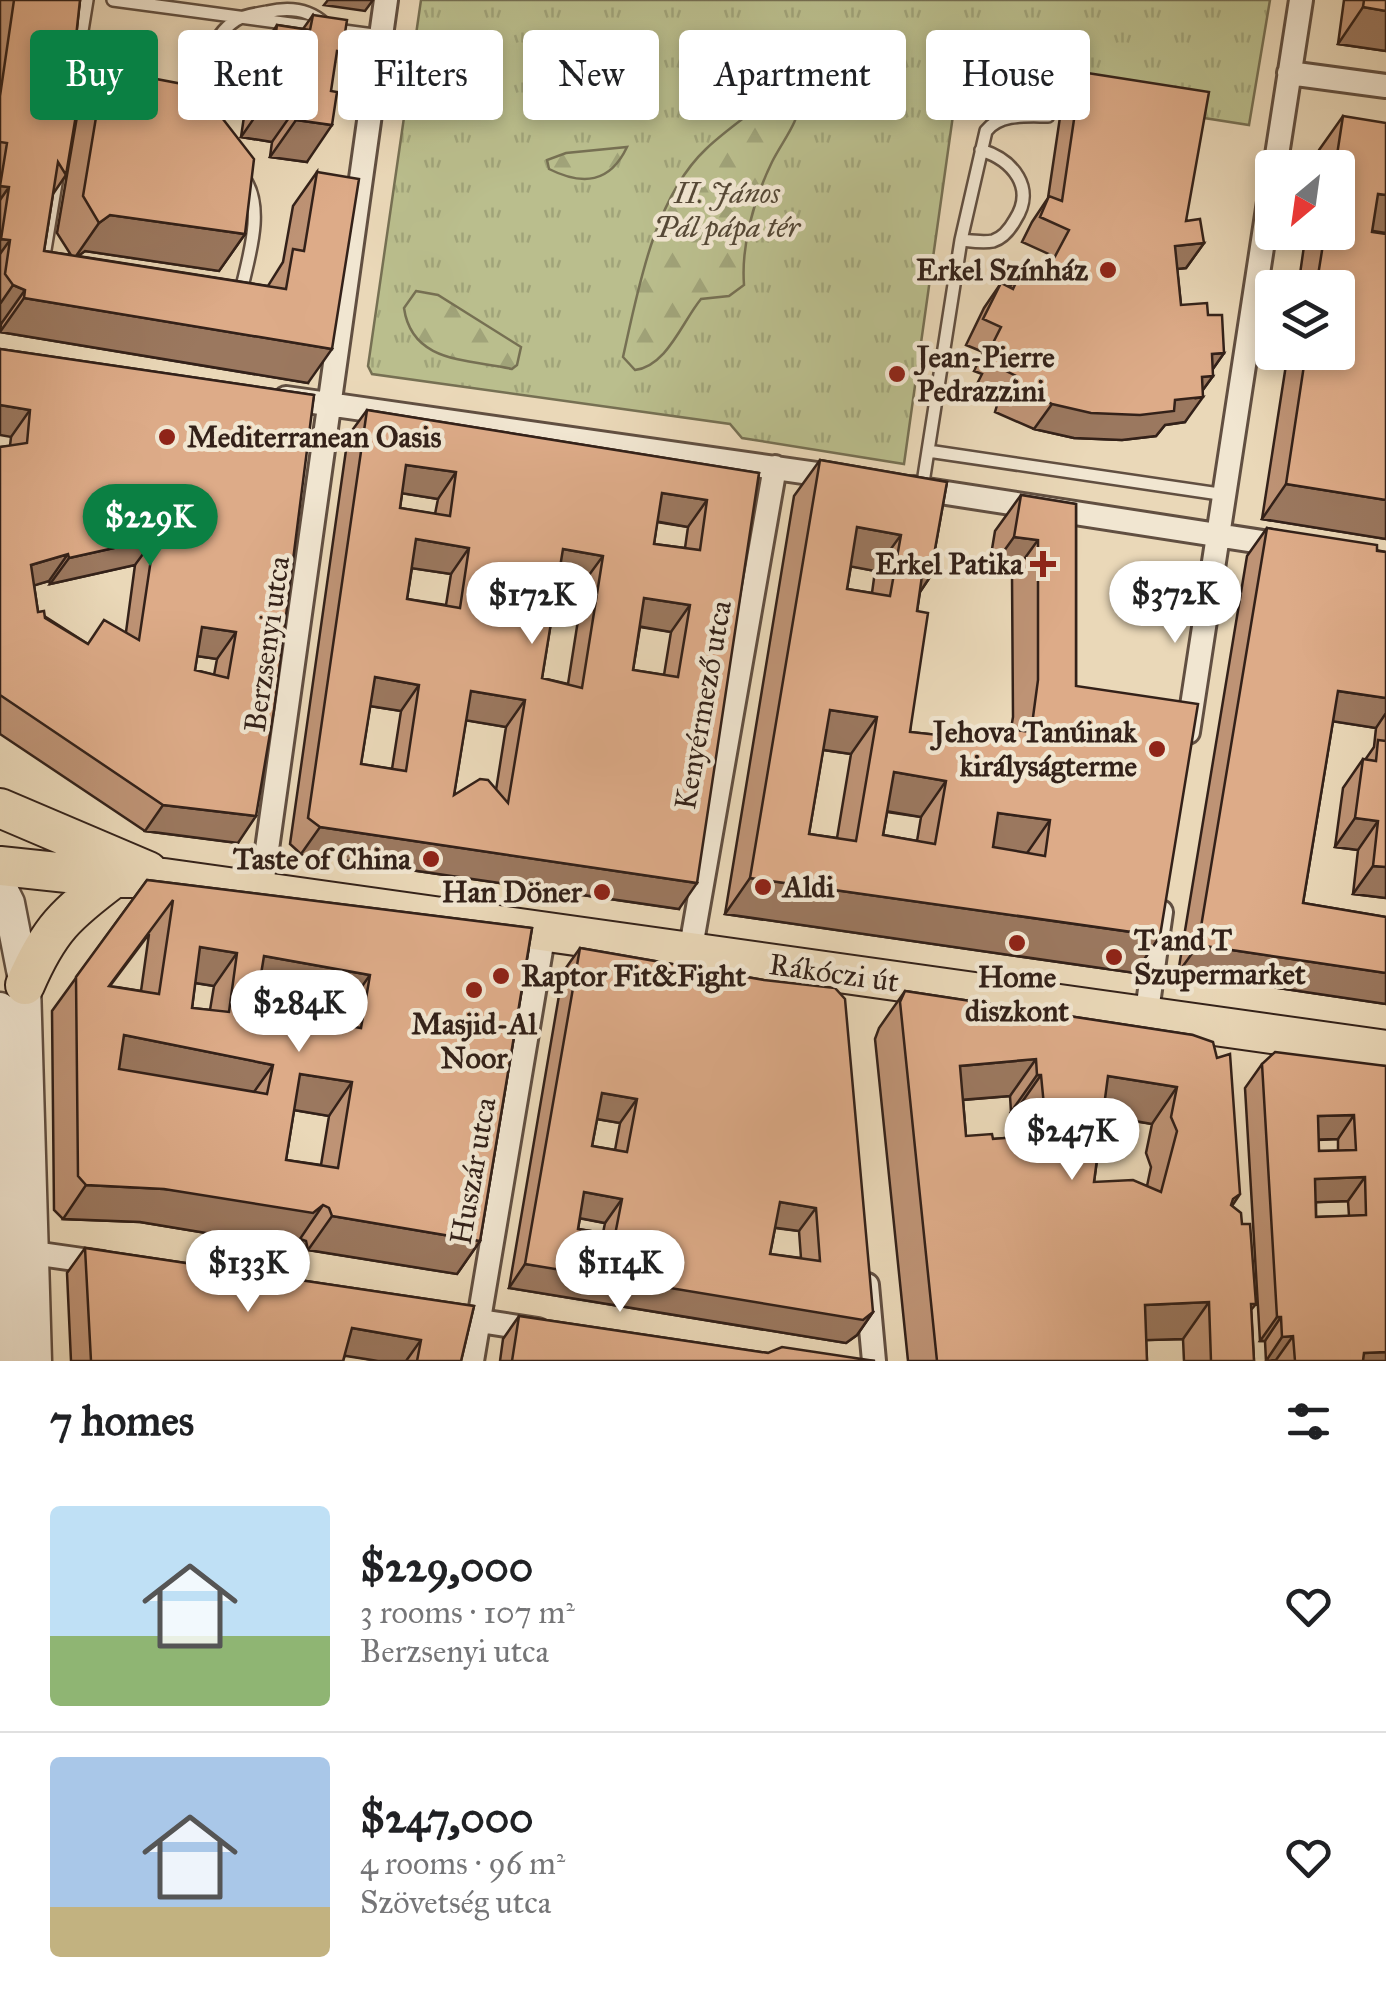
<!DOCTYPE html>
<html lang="en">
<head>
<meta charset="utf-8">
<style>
	:root { --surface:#fff; --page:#f6f6f6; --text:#202124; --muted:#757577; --line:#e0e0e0; --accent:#0b8043 }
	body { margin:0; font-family:"IM FELL Great Primer",serif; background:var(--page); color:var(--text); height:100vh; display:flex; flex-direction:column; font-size:38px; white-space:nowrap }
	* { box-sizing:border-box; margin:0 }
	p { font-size:32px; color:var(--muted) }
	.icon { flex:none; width:55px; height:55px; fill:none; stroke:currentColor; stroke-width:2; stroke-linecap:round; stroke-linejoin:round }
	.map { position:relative; height:1361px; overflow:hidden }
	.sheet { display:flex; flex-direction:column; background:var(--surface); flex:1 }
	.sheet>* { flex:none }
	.hud { position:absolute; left:30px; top:30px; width:1328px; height:90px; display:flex; gap:20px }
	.needle { width:65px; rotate:209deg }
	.tools { position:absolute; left:1255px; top:150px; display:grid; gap:20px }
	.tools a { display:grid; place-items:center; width:100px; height:100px; border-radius:10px; background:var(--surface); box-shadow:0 5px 15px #0003; font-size:50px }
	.price { position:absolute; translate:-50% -85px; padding:0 22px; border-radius:35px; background:#fff; color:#222; font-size:32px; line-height:65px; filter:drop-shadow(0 2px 5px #0008) }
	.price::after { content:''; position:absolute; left:50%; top:60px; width:30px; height:22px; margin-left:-15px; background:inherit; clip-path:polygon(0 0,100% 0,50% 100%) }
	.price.current { background:var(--accent); color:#fff }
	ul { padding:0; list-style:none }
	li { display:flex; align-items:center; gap:30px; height:250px; padding:0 50px }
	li+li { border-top:2px solid var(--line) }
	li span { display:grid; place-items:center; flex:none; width:280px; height:200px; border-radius:10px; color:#555 }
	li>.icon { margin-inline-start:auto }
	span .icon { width:120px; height:120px; fill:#fffc; stroke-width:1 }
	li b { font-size:42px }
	h2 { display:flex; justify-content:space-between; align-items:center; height:120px; padding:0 50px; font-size:42px }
	.pill { padding:0 35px; border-radius:10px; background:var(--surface); box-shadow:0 5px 15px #0003; font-size:35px; line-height:90px }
	.pill.current { background:var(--accent); color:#fff }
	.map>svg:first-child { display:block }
	.grass { fill:url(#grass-tufts); stroke:#767053; stroke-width:2.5 }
	.forest { fill:url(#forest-firs); stroke:#767053; stroke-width:2.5 }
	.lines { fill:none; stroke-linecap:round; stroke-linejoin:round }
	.service-casing { stroke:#614f41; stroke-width:16 }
	.minor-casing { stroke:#614f41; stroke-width:28 }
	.tertiary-casing { stroke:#614f41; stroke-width:35 }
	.primary-casing { stroke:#332119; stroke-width:42 }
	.service { stroke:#f1e6d1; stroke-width:11 }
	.minor { stroke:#f1e6d1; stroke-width:22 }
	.tertiary { stroke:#f1e6d1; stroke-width:30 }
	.primary { stroke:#ead8b8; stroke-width:38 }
	.wall { fill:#be9375; stroke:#332119; stroke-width:2.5; fill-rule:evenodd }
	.shaded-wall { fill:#9b785f; stroke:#332119; stroke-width:2.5 }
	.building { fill:#ddab88; stroke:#332119; stroke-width:2.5; fill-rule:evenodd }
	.poi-dot { fill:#8f2418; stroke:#f1e6d1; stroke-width:4 }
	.labels { text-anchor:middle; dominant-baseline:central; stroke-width:9; stroke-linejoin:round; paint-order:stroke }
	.park-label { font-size:30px; font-style:italic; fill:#554836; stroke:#f1e6d1 }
	.poi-label { font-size:30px; font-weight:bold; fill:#332119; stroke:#f1e6d1; text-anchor:end }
	.street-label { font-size:30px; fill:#332119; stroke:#f1e6d1 }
</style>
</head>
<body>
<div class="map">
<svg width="1386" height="1361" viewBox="0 0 1386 1361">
	<defs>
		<pattern id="grass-tufts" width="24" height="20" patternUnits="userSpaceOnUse" patternTransform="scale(2.5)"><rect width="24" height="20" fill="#babe8d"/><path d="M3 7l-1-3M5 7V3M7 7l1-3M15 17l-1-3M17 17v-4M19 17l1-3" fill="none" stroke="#a0a379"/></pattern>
		<pattern id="forest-firs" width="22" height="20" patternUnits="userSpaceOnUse" patternTransform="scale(2.5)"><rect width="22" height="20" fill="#babe8d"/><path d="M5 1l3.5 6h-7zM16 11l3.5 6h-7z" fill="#a0a379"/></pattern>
	</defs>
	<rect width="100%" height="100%" fill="#ead8b8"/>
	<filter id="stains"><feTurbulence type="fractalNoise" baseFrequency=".002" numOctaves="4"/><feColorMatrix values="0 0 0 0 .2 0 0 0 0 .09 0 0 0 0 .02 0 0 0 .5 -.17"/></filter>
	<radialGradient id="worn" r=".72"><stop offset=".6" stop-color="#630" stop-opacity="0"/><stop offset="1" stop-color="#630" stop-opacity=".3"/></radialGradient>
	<path class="grass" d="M421 0H1270L1249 125 1025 90 970 86 955 101 904 464 742 438 730 424 372 374 368 366Z"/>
	<path class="forest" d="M773 96 801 97C799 123 783 140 772 162 754 199 741 245 744 285L729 296 701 299C682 322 667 366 635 370L623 357C638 290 654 198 706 149 726 130 751 113 773 96Z
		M627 147C610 183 583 186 549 169L547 160 566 153Z
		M416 291 438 295 521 347 517 365 512 369C469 359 412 364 404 308Z"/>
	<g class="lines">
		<defs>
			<path id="service" d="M113 0 381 36
				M74 80 87 0
				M200 104C201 75 209 38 236 20 245 15 257 14 267 12 288 7 309 9 325 24
				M961 240C971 241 983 243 993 241 1003 238 1010 229 1015 220 1036 188 1013 160 981 150
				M43 262 57 177
				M240 296C247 261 266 210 244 178
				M928 451 1226 495
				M922 489 961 240 986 131C1000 113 1027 116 1048 116
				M292 1290 299 1248"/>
			<path id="minor" d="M1289 73 1386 86
				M1275 168 1301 0
				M286 398 838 477
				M914 488 1288 546
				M1188 732 1272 182
				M261 892 386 0
				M690 953 775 467
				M1155 1023 1146 1018 1161 912
				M33 1253 103 1263
				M867 1285 874 1361
				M441 1315 538 1330
				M472 1361 544 932"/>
			<path id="tertiary" d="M0 885 9 903 25 985 36 1361
				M0 1008 5 1070 13 1361"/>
			<path id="primary" d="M0 808 148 871
				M0 866 114 878H164L1386 1050
				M25 985C49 929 66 914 114 878"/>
		</defs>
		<use href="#service" class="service-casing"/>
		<use href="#minor" class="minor-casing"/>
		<use href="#tertiary" class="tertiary-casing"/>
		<use href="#primary" class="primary-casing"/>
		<use href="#service" class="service"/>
		<use href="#minor" class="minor"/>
		<use href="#tertiary" class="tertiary"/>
		<use href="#primary" class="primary"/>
	</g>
	<path class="wall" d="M0 0H80L73 65 66 175 53 194 44 251 71 255 57 233 79 105 104 69 245 234 219 271 85 251 78 256 268 286 283 262 293 206 317 172 308 383 0 332 1 324H0Z
		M1344 0H1386V51L1338 44Z
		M313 15 335 62 307 162 270 157 272 142 241 137 252 62 277 25 303 29Z
		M1081 72 1186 221 1204 243 1186 268 1177 269 1181 305 1208 315 1224 353 1212 370 1213 376 1202 391 1185 422 1165 425 1156 436 1122 440 1074 438 1034 429 995 412 998 402 974 390 982 374 974 371 983 352 966 345 984 308 1001 283 1010 287 1022 269 1040 277 1051 255 1022 242 1032 222 1048 198 1063 97Z
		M1343 116 1385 151 1386 233 1372 231 1386 539 1262 519 1288 352H1338V288H1298L1306 232H1338V168H1316L1319 150Z
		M0 349 314 395 238 843 145 831 0 734V447L10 446 11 437ZM135 565 126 632 88 644 38 612 34 585 49 581 50 584ZM197 656 217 659 214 675 195 670Z
		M367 410 759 473 679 909 301 854 290 844 348 436ZM402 493 438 499 435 514 400 508ZM657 522 688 527 685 548 654 544ZM412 568 451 574 446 605 407 599ZM558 578 584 582 568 684 542 678ZM640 627 671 632 664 675 633 670ZM370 706 401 711 392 769 361 764ZM466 720 506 727 496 790 454 795Z
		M820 460 947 482 930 577 920 592 917 611 910 732 976 739 985 726 1011 729 1013 717 1012 576 988 573 995 531 1021 495 1076 504V686L1160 936 1135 973 725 914 794 496ZM851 566 875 571 872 593 847 589ZM823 750 851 754 837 838 809 834ZM887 812 921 817 917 841 883 835Z
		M1267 528 1386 552V898L1353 894 1358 850 1335 847 1343 788 1363 759 1365 760 1374 747 1376 728 1333 721 1303 903 1386 917V1004L1178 973 1247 556Z
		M147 880 532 928 480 1241 457 1274 308 1250 306 1241 300 1239 290 1247 140 1222 63 1219 54 1210 52 1011ZM149 934 141 991 110 986ZM195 983 214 986 210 1010 192 1008ZM258 992 347 1008 344 1026 255 1011ZM294 1110 329 1116 321 1165 286 1160Z
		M580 948 764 980 873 1312 857 1335 846 1343 509 1288 563 972ZM597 1119 620 1123 615 1150 592 1146ZM580 1218 605 1223 603 1233 578 1229ZM775 1228 799 1231 801 1258 770 1254Z
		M905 991 1193 1035 1240 1194 1232 1206 1242 1224 1256 1304 1251 1310 1254 1361H1184L1183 1339 1146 1340 1147 1361H908L875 1039 879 1028ZM1010 1096 1011 1112H1015L1018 1137 993 1139 966 1136 963 1100ZM1103 1116 1152 1124 1146 1153 1151 1167 1147 1186 1094 1182Z
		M1262 1064 1386 1066V1361H1266L1265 1341H1260L1245 1088ZM1338 1139V1151H1319L1318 1140ZM1348 1201 1349 1216 1316 1217V1202Z
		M85 1248 474 1306 461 1361H378L345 1355 343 1361H71L67 1273Z
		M519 1316 768 1353 875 1361H500L503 1339Z"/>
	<path class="shaded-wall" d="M328 0H373L365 11 324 5Z
		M1363 7 1386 11V51L1338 44Z
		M266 101 298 105 272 142 241 137Z
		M296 120 332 125 307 162 270 157Z
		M0 186 9 187 0 200Z
		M1378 194 1386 195V233L1354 228Z
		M110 215 245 234 219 271 85 251 74 259 99 223Z
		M1 239 10 240 0 254V241Z
		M1204 243 1186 268 1157 271 1175 246Z
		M13 285 25 290 1 324H0V304Z
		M24 298 332 349 308 383 0 332Z
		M1224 353 1208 376H1213L1197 398 1203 397 1185 422 1165 425 1156 436 1122 440 1074 438 1034 429 1052 404 1212 354Z
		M0 405 30 410 11 437 0 435Z
		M406 465 456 472 438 499 388 491Z
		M1286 484 1386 500V539L1262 519Z
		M662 493 707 500 688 527 643 519Z
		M857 527 901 535 875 571 832 563Z
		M1014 537 1038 540 1012 576 988 573Z
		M154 539 135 565 50 584 69 558Z
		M416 539 469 548 451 574 397 566Z
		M563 549 603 556 584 582 544 575Z
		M68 554 49 581 13 592 31 565Z
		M922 576 930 577 905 614Z
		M644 598 690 605 671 632 626 624Z
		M202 627 236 632 217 659 183 654Z
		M375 677 419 685 401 711 357 704Z
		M471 691 525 700 506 727 452 718Z
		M1338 691 1386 698V713L1376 728 1318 719Z
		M830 710 877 717 851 754 804 747Z
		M894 772 946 781 921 817 868 808Z
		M163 805 256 816 238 843 145 831Z
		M998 813 1050 820 1025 856 973 850Z
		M1355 818 1378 821 1358 850 1335 847Z
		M320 827 697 883 679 909 301 854Z
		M1373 866 1386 867V898L1353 894Z
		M750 878 1160 936 1135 973 725 914Z
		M1198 945 1386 973V1004L1178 973Z
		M200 947 237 953 214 986 177 980Z
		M264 956 370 975 347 1008 241 989Z
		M124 1035 273 1065 249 1099 101 1068Z
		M1036 1059 1010 1096 934 1102 960 1066Z
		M300 1074 352 1082 329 1116 276 1107Z
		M1037 1075H1041L1015 1112H1011Z
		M1108 1076 1177 1087 1152 1124 1083 1112Z
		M602 1093 637 1099 620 1123 585 1117Z
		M1354 1115 1338 1139 1301 1140 1318 1116Z
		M1365 1177 1348 1201 1298 1203 1315 1179Z
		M86 1185 164 1189 323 1205 300 1239 290 1247 140 1222 63 1219Z
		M584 1192 622 1199 605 1223 568 1216Z
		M780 1202 816 1208 799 1231 763 1226Z
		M332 1216 480 1241 457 1274 308 1250Z
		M525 1264 873 1312 857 1335 846 1343 509 1288Z
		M1209 1302 1183 1339 1119 1341 1145 1305Z
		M1277 1317H1281L1265 1341H1260Z
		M352 1328 421 1340 406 1361H378L334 1354Z
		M1293 1336 1276 1360 1266 1361 1282 1337Z
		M1386 1352V1361H1359L1364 1353Z"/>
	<path class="building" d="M14 0H80L73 65 84 67 66 175 58 162 44 251 286 289 293 249 304 251 317 172 359 179 332 349 24 298 25 290 13 285 5 274 10 240 1 239 9 187 0 186 7 143 0 142V96Z
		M1364 0H1386V11L1363 7Z
		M313 15 347 20 342 52 337 51 331 91 337 92 332 125 296 120 298 105 266 101 277 25 310 30Z
		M104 69 198 87 254 159 245 234 110 215 99 223 83 196Z
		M1081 72 1209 92 1186 221 1200 219 1204 243 1175 246 1181 305 1207 303 1208 315H1222L1224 353 1212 354 1213 376 1202 377 1203 397 1175 400 1174 411 1140 415 1091 413 1052 404 1013 387 1016 376 992 364 999 349 992 345 1001 327 983 319 1001 283 1013 289 1022 269 1043 279 1069 230 1040 217 1049 196 1062 201Z
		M1343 116 1386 123V195L1378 194 1372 232 1386 234V500L1286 484 1306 352H1338V288H1316L1325 232H1338V168H1335Z
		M0 349 314 395 274 710 256 816 163 805 0 695V447L27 443 30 410 0 405ZM154 539 139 640 104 620 88 644 45 618 44 611 38 612 31 565 68 554 69 558ZM202 627 236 632 228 678 195 670Z
		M367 410 759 473 697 883 320 827 308 818ZM406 465 456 472 450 516 400 508ZM662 493 707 500 700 550 654 544ZM416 539 469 548 460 608 407 599ZM563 549 603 556 582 688 542 678ZM644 598 690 605 678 677 633 670ZM375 677 419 685 406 771 361 764ZM471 691 525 700 508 803 488 780 480 779 454 795Z
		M820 460 947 482 930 577 922 576 917 611 928 613 910 732 983 740 985 726 1031 732 1038 680V540L1014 537 1021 495 1076 504V686L1198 704 1160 936 750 878ZM857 527 901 535 890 596 847 589ZM830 710 877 717 856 841 809 834ZM894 772 946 781 935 844 883 835ZM998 813 1050 820 1045 856 993 847Z
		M1267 528 1377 545V551L1386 552V698L1338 691 1303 903 1386 917V973L1198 945Z
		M1378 740 1386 741V867L1373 866 1378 821 1355 818 1363 759 1376 761Z
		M147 880 532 928 480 1241 332 1216 329 1208 323 1205 313 1213 164 1189 86 1185 78 1176 76 977ZM173 900 159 994 109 986ZM200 947 237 953 229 1012 192 1008ZM264 956 370 975 361 1028 255 1011ZM124 1035 273 1065 267 1094 119 1069ZM300 1074 352 1082 338 1168 286 1160Z
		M580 948 764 980 835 988 845 999 873 1312 863 1320 525 1264ZM602 1093 637 1099 627 1152 592 1146ZM584 1192 622 1199 615 1235 578 1229ZM780 1202 816 1208 820 1261 770 1254Z
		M905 991 1193 1035 1213 1042 1217 1058 1230 1054 1240 1194 1233 1199 1231 1205 1241 1213 1242 1224H1250L1256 1304H1251L1254 1361H1211L1209 1302 1145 1305 1147 1361H937L900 1002ZM1036 1059 1037 1075H1041L1045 1116H1040L1042 1135 993 1139 992 1134 966 1136 960 1066ZM1108 1076 1177 1087 1171 1117 1177 1131 1161 1192 1133 1180 1094 1182Z
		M1275 1052 1386 1066V1352L1364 1353 1363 1361H1295L1293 1336 1282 1337 1281 1317H1277L1262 1064ZM1354 1115 1356 1150 1319 1151 1318 1116ZM1365 1177 1366 1215 1316 1217 1315 1179Z
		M85 1248 474 1306 461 1361H417L421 1340 352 1328 343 1361H91Z
		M519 1316 768 1353 782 1347 875 1361H512Z"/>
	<g class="poi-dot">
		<circle cx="1108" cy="270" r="10"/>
		<circle cx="897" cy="374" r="10"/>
		<circle cx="167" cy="437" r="10"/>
		<path d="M1038 549h10v10h10v10h-10v10h-10v-10h-10v-10h10z"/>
		<circle cx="1157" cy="749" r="10"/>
		<circle cx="431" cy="859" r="10"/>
		<circle cx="763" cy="887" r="10"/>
		<circle cx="602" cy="892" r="10"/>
		<circle cx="1017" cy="943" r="10"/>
		<circle cx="1114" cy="957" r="10"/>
		<circle cx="501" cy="976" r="10"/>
		<circle cx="474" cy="990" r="10"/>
	</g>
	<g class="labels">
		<g class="park-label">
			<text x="727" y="193">II. János<tspan x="727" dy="34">Pál pápa tér</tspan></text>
		</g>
		<g class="poi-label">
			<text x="1088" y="270">Erkel Színház</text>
			<text x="917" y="357" text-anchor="start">Jean-Pierre<tspan x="917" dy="34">Pedrazzini</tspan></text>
			<text x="187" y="437" text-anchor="start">Mediterranean Oasis</text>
			<text x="1023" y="564">Erkel Patika</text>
			<text x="1137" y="732">Jehova Tanúinak<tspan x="1137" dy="34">királyságterme</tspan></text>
			<text x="411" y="859">Taste of China</text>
			<text x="783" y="887" text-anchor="start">Aldi</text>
			<text x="582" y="892">Han Döner</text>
			<text x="1134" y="940" text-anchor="start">T and T<tspan x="1134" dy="34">Szupermarket</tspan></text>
			<text x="521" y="976" text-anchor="start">Raptor Fit&amp;Fight</text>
			<text x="1017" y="977" text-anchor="middle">Home<tspan x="1017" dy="34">diszkont</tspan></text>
			<text x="474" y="1024" text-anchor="middle">Masjid-Al<tspan x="474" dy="34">Noor</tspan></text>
		</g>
		<g class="street-label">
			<text transform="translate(267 644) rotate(-82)">Berzsenyi utca</text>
			<text transform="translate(703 705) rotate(-80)">Kenyérmező utca</text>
			<text transform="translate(834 973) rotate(8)">Rákóczi út</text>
			<text transform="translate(473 1171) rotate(-80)">Huszár utca</text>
		</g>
	</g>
	<rect width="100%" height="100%" filter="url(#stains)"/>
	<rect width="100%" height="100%" fill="url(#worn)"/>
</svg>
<div class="tools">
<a><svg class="needle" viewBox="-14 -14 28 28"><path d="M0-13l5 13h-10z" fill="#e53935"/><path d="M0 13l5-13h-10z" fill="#757577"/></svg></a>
<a><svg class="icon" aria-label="layers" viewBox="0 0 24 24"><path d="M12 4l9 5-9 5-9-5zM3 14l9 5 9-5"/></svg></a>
</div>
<b class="price current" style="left:150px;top:569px">$229K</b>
<b class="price" style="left:1175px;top:646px">$372K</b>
<b class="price" style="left:532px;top:647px">$172K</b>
<b class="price" style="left:299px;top:1055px">$284K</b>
<b class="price" style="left:1072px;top:1183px">$247K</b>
<b class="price" style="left:248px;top:1315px">$133K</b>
<b class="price" style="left:620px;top:1315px">$114K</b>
<div class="hud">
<a class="pill current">Buy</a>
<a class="pill">Rent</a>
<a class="pill">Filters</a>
<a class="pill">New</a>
<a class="pill">Apartment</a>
<a class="pill">House</a>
</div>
</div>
<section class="sheet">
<h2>7 homes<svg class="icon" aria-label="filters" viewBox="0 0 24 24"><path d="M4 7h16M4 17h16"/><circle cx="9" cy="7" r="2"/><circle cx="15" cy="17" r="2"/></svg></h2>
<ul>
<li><span style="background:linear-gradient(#bfe0f5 65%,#8fb573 0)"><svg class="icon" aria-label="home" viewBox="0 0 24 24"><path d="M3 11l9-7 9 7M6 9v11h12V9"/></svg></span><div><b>$229,000</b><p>3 rooms · 107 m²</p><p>Berzsenyi utca</p></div><svg class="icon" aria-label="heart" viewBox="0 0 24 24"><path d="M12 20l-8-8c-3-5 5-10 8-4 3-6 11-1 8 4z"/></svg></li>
<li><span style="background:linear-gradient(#a9c7e8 75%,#c2b280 0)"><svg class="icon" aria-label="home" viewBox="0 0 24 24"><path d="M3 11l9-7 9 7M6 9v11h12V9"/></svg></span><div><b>$247,000</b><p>4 rooms · 96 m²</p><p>Szövetség utca</p></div><svg class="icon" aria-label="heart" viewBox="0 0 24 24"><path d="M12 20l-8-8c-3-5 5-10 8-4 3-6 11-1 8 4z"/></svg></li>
</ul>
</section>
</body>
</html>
